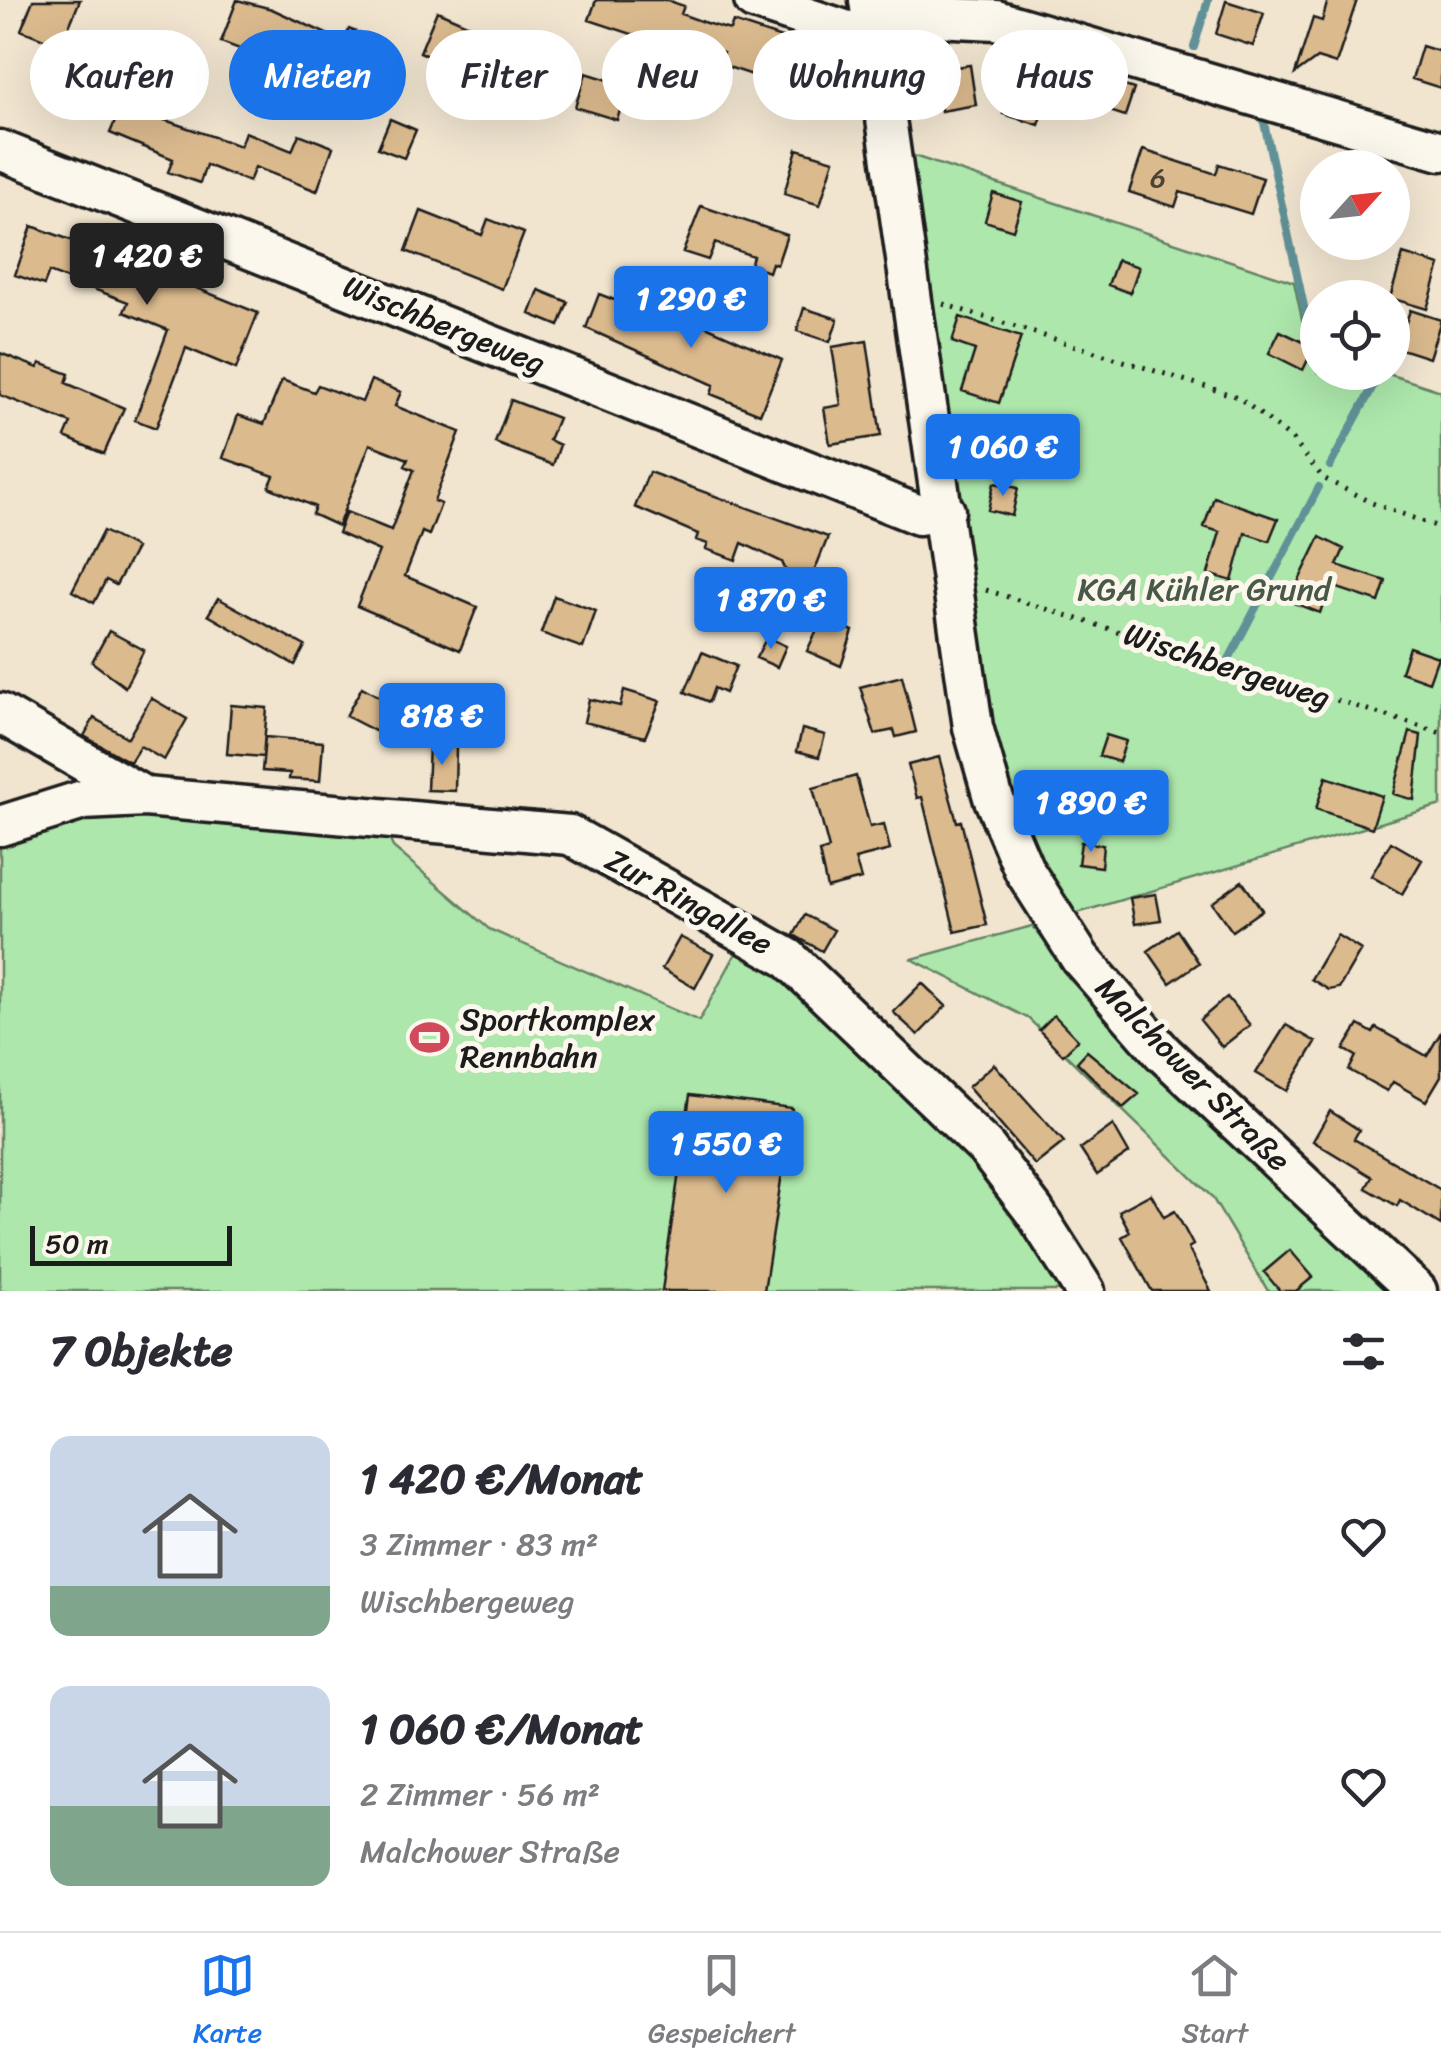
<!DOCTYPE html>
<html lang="de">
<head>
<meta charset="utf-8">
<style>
	:root { --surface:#fff; --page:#f7f7f7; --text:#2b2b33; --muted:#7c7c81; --line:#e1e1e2; --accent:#1a73e8 }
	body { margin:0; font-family:Sriracha,sans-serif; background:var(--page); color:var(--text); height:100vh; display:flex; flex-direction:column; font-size:38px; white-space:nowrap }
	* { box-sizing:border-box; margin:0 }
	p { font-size:32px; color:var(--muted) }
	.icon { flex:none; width:55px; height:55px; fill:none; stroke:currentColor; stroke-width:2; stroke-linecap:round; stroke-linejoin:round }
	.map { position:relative; height:1291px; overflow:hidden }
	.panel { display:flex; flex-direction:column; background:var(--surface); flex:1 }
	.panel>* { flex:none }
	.hud { position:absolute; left:30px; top:30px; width:1382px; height:90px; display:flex; gap:20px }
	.needle { width:65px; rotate:63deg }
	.buttons { position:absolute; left:1300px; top:150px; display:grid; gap:20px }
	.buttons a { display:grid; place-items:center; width:110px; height:110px; border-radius:50%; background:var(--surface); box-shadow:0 10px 40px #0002; font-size:50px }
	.scale { position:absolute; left:30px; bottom:25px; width:202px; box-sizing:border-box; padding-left:10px; border:5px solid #1c1c1c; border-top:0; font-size:28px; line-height:35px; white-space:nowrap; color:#1c1c1c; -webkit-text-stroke:8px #fbf7ec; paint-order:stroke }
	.price { position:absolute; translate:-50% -85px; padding:0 22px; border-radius:10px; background:var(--accent); color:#fff; font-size:32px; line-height:65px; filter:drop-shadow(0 2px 5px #0008) }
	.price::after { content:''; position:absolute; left:50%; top:60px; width:30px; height:22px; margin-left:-15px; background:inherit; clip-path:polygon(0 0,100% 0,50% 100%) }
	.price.selected { background:#222; color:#fff }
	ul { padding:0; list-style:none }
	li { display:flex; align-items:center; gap:30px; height:250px; padding:0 50px }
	li span { display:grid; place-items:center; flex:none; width:280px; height:200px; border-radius:20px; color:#555 }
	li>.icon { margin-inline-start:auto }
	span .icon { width:120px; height:120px; fill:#fffc; stroke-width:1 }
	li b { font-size:42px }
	h2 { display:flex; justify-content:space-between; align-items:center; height:120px; padding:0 50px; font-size:42px }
	.tag { padding:0 35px; border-radius:45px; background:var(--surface); box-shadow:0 10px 40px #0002; font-size:35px; line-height:90px }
	.tag.selected { background:var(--accent); color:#fff }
	.tab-bar { display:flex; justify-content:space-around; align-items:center; height:140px; border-top:2px solid var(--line); background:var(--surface); font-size:28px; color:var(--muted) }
	.tab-bar a { display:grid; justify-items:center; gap:5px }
	.tab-bar .selected { color:var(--accent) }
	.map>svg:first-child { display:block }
	.green { fill:#ade7ac; stroke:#648264; stroke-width:2.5 }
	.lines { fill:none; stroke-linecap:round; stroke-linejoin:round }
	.stream { stroke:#609197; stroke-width:8 }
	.building { fill:#dbba8e; stroke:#1c1c1c; stroke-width:2.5 }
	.minor-casing { stroke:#1c1c1c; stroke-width:45 }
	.path { stroke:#1c1c1c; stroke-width:5; stroke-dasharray:2.5 8; stroke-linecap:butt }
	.minor { stroke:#fbf7ec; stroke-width:38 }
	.labels { text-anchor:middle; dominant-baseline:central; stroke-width:10; stroke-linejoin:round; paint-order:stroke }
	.number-label { font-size:28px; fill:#4c4438 }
	.street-label { font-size:32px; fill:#1c1c1c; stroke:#fbf7ec }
	.park-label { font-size:32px; fill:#485947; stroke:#fbf7ec }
	.poi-label { font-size:32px; fill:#1c1c1c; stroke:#fbf7ec; text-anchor:start }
</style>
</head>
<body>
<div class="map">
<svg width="1441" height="1291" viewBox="0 0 1441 1291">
	<rect width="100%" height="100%" fill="#f1e5d0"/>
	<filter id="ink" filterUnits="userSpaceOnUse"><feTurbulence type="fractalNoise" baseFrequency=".01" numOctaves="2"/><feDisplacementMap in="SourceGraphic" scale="20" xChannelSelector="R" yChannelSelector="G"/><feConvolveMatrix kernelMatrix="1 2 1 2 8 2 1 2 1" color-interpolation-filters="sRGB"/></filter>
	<g filter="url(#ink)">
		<path class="green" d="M908 154 1294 282 1308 347 1317 350 1318 372 1385 373 1441 391V805L1064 917 1035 867 983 718 929 280Z
			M85 811 384 827 393 847 489 929 699 1021 740 946 838 1019 994 1177 1073 1291H0V834Z
			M1032 926 1084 988 1397 1291H1268L1212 1197 1029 1019 912 959Z"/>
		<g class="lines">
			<path class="stream" d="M1194 47 1208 0
				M1261 109 1312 343 1318 344
				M1330 466 1381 372
				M1228 661 1319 487"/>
		</g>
		<path class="building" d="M33 0H80L61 46 21 30Z
			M237 0 272 9 344 42 349 29 380 41 363 83 306 61 301 72 221 42Z
			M596 0H666L684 6 681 14 706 23 730 30 733 22 815 49 811 59 834 66 827 88 805 80 801 91 719 64 723 53 694 43 674 37 671 47 589 20Z
			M1328 0H1357L1336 64 1317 58 1295 74 1313 18 1322 21Z
			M1226 1 1264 13 1253 46 1216 34Z
			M437 11 469 25 467 30 531 56 522 80 457 55 452 66 420 52Z
			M1422 46 1441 52V88L1412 79Z
			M1019 63 1055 77 1039 125 1003 114Z
			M970 65 976 105 941 111 935 70Z
			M586 73 628 86 617 120 575 107Z
			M1100 78 1134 89 1125 116 1091 105Z
			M124 100 159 118 240 146 245 132 292 151 299 134 333 147 317 191 255 167 249 182 206 165 200 183 168 172 173 159 110 133Z
			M390 119 416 130 404 158 378 148Z
			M797 149 834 160 820 205 784 194Z
			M1143 150 1216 174 1219 164 1263 178 1251 214 1180 192 1175 207 1129 192Z
			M993 193 1022 202 1013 230 985 221Z
			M701 206 787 235 777 265 772 263 769 272 750 266 753 256 715 243 708 260 683 252Z
			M421 211 482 235 488 219 524 233 502 289 406 251Z
			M32 226 142 266 258 313 236 369 186 348 156 428 135 420 168 330 124 312 128 302 49 272 44 285 15 275Z
			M1403 254 1440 265 1427 309 1390 298Z
			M1117 260 1139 267 1130 293 1108 285Z
			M539 290 568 302 559 326 530 314Z
			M599 294 666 320 670 310 782 360 760 414 711 394 714 385 586 328Z
			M804 308 838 319 830 342 797 331Z
			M1410 310 1441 320 1429 358 1398 348Z
			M960 317 1021 337 999 403 962 391 975 350 952 342Z
			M1280 331 1314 347 1303 370 1269 353Z
			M867 341 881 436 830 444 824 408 841 405 832 347Z
			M0 353 38 368 40 363 69 374 66 383 124 408 104 454 65 437 71 423 0 395Z
			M282 380 314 392 318 385 362 402 371 380 401 392 395 406 460 432 434 501 441 504 429 535 422 532 405 576 477 607 460 650 357 606 379 551 338 533 346 512 391 530 414 470 405 466 408 459 370 444 338 526 312 514 315 507 269 487 274 476 223 458 238 415 264 424Z
			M511 400 558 418 549 440 560 445 553 465 495 443Z
			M1013 419 1041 427 1035 447 1006 438Z
			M649 472 828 537 814 572 786 571 782 562 742 543 736 560 706 549 708 544 696 540 698 534 635 507Z
			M994 483 1018 488 1012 516 988 510Z
			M1214 497 1278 519 1269 541 1245 533 1232 581 1208 574 1220 532 1204 527Z
			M103 531 136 548 116 585 106 580 94 603 72 591Z
			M1320 537 1344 549 1337 565 1386 581 1379 602 1329 585 1320 613 1289 601Z
			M554 596 596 611 583 648 541 633Z
			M218 598 305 646 295 665 208 615Z
			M823 617 853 631 841 666 807 651Z
			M109 631 144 650 125 687 92 662Z
			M767 637 786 646 777 667 756 658Z
			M1409 647 1438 657 1429 682 1401 672Z
			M702 652 736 666 725 693 714 688 709 702 685 692Z
			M902 676 916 732 896 737 894 730 875 734 860 687Z
			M362 687 392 704 377 732 346 716Z
			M624 690 660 701 645 737 584 722 589 699 620 706Z
			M151 698 187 719 164 760 140 746 130 762 84 736 94 718 128 738Z
			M231 705 267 708 263 757 227 754Z
			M802 729 825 735 819 757 797 751Z
			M1410 732 1421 735 1414 800 1393 794Z
			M1106 735 1126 741 1119 762 1099 756Z
			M265 737 323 742 320 781 289 779 290 773 262 771Z
			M429 745 456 747 455 791 427 790Z
			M939 757 957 822 961 821 987 925 955 932 922 797 917 798 908 765Z
			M856 776 870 827 884 824 890 850 855 859 861 879 827 888 819 852 829 849 813 788Z
			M1326 777 1382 796 1372 828 1316 809Z
			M1081 842 1103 845 1101 867 1078 864Z
			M1391 842 1422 860 1402 894 1371 876Z
			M1242 881 1262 910 1232 931 1212 903Z
			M1156 894 1161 920 1135 924 1130 898Z
			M805 915 834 930 822 951 794 935Z
			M1177 930 1199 963 1170 983 1148 951Z
			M1337 935 1361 950 1339 988 1329 990 1311 979Z
			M680 937 713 954 695 988 662 969Z
			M922 983 946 1006 918 1035 893 1012Z
			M1227 997 1250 1025 1222 1047 1200 1020Z
			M1054 1015 1078 1040 1063 1055 1039 1030Z
			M1286 1025 1316 1042 1287 1091 1256 1073Z
			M1359 1025 1373 1033 1376 1028 1427 1056 1441 1032V1076L1426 1101 1393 1082 1387 1091 1349 1070 1356 1056 1344 1049Z
			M1087 1051 1139 1094 1123 1108 1077 1062Z
			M994 1064 1064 1142 1035 1165 968 1087Z
			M690 1095 792 1108 764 1291H662Z
			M1330 1111 1359 1130 1354 1139 1441 1190V1225L1400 1200 1397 1206 1366 1188 1372 1177 1313 1141Z
			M1113 1125 1129 1153 1097 1175 1080 1149Z
			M1151 1194 1164 1217 1175 1211 1193 1245 1188 1248 1211 1291H1152L1122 1237 1130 1232 1119 1211Z
			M1290 1250 1313 1277 1296 1291H1280L1264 1272Z"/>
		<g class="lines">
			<defs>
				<path id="minor" d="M754 0 848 31 873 29
					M869 0 973 727 993 797 1024 870 1080 958 1163 1053 1417 1291
					M872 18 895 15 996 20 1441 151
					M0 150 919 515 945 511
					M0 713 145 797
					M0 826 83 800 145 797 570 835 788 958 986 1148 1034 1211 1085 1291"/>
			</defs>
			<use href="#minor" class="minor-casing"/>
			<path class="path" d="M943 304 1238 397 1292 439 1323 478 1372 503 1441 528
				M986 590 1441 733"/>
			<use href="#minor" class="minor"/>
		</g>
	</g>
	<defs>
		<symbol id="stadium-bare" viewBox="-9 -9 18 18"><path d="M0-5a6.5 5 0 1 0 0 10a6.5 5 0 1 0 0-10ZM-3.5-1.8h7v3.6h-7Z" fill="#d1495b" stroke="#fbf7ec" stroke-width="2.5" paint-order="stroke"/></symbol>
	</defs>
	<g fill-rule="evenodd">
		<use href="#stadium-bare" x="402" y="1010" width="55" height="55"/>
	</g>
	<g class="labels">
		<g class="number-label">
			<text x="1158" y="177">6</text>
		</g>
		<g class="street-label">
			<text transform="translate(444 325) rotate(22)">Wischbergeweg</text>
			<text transform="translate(1227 666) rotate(18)">Wischbergeweg</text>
			<text transform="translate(689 902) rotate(29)">Zur Ringallee</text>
			<text transform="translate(1193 1074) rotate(45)">Malchower Straße</text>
		</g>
		<g class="park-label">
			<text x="1204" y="589">KGA Kühler Grund</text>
		</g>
		<g class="poi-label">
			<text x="460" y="1019">Sportkomplex<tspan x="460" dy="37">Rennbahn</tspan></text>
		</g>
	</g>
</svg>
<div class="buttons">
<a><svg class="needle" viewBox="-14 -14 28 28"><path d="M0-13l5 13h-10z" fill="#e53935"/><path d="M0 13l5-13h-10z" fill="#7c7c81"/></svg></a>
<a><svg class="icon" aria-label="locate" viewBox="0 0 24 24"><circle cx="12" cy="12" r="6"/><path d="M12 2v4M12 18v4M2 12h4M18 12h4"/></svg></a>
</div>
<div class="scale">50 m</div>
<b class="price selected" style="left:147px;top:308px">1 420 €</b>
<b class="price" style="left:691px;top:351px">1 290 €</b>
<b class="price" style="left:1003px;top:499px">1 060 €</b>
<b class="price" style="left:771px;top:652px">1 870 €</b>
<b class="price" style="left:442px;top:768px">818 €</b>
<b class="price" style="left:1091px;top:855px">1 890 €</b>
<b class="price" style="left:726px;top:1196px">1 550 €</b>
<div class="hud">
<a class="tag">Kaufen</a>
<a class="tag selected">Mieten</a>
<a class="tag">Filter</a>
<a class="tag">Neu</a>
<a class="tag">Wohnung</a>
<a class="tag">Haus</a>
</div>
</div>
<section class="panel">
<h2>7 Objekte<svg class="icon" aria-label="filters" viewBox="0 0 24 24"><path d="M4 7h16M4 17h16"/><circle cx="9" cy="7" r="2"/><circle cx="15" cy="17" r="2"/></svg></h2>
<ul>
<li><span style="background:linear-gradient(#c9d6e8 75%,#7fa58c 0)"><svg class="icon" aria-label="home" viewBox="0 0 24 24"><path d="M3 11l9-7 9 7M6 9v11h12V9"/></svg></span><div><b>1 420 €/Monat</b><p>3 Zimmer · 83 m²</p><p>Wischbergeweg</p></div><svg class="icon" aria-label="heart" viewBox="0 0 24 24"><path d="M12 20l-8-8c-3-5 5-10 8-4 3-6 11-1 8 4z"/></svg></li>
<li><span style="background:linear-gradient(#c9d6e8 60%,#7fa58c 0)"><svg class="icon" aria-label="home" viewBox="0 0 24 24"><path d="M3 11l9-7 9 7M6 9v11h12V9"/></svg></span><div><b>1 060 €/Monat</b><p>2 Zimmer · 56 m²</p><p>Malchower Straße</p></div><svg class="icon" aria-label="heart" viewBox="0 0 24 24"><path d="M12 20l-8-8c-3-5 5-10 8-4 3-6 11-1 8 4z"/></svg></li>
</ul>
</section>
<nav class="tab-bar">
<a class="selected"><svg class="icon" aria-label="map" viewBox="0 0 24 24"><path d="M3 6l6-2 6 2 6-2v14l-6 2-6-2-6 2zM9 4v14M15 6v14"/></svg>Karte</a>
<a><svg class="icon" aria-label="saved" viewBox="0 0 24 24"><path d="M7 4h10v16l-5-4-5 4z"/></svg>Gespeichert</a>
<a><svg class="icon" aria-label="home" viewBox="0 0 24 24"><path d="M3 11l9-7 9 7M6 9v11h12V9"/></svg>Start</a>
</nav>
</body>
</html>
